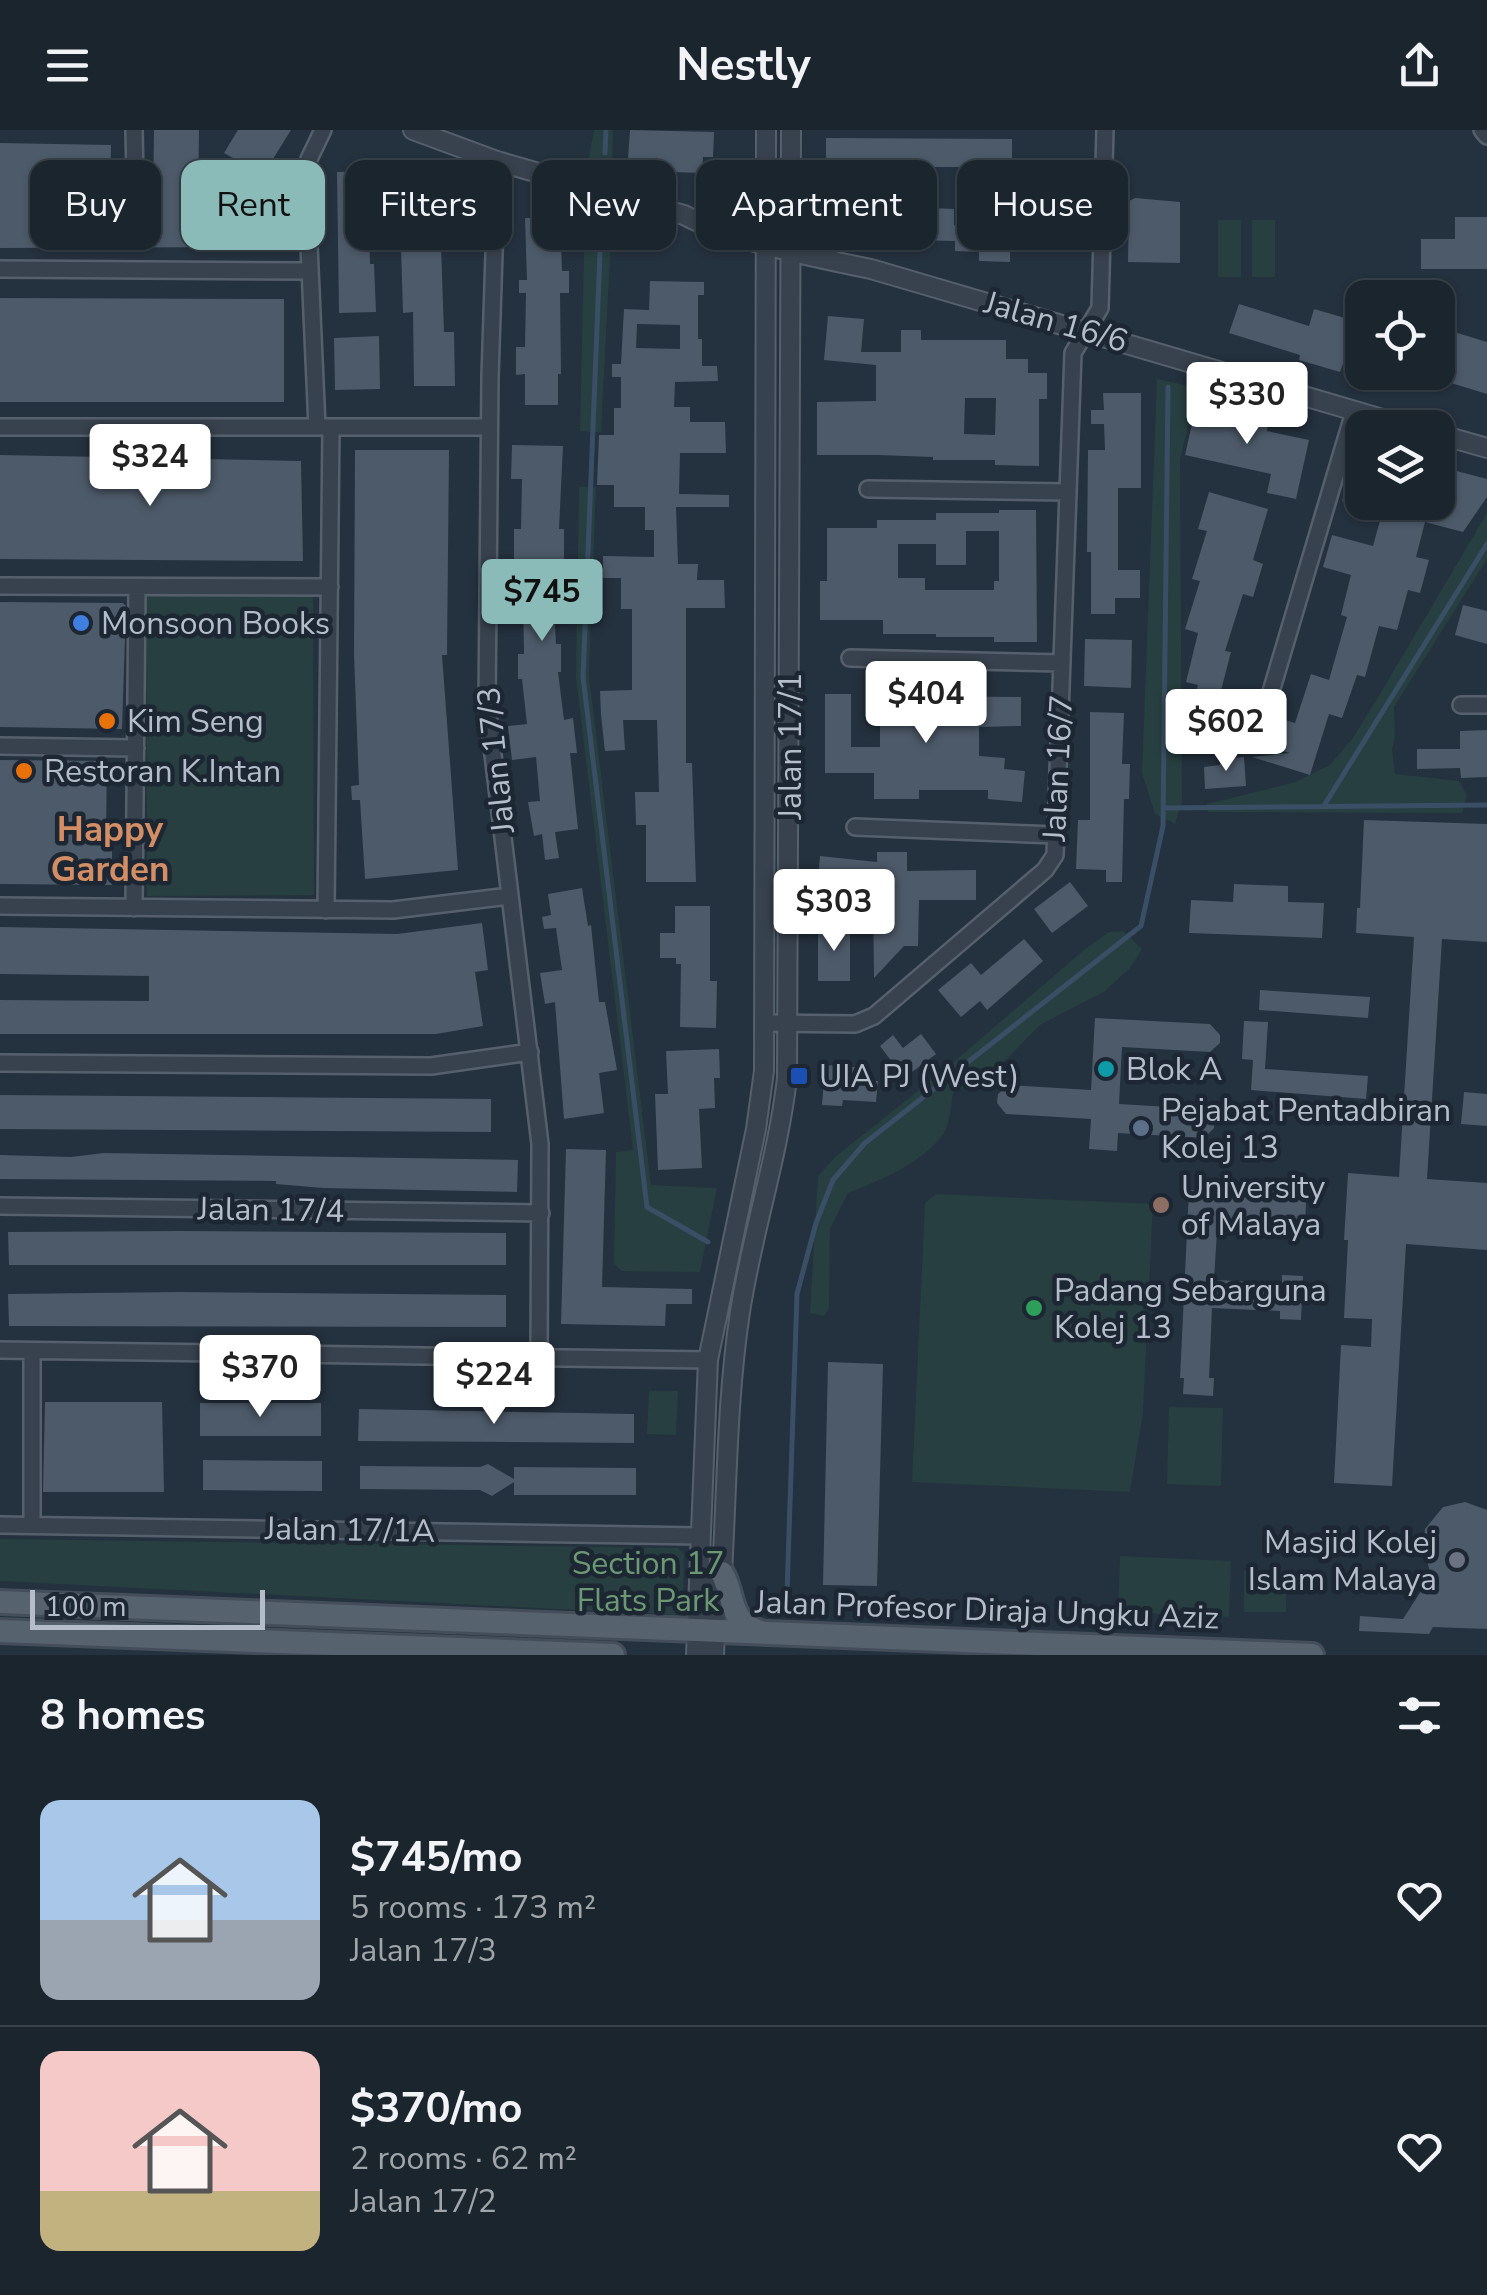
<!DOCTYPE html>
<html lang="en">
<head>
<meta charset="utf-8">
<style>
	:root { --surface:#1b252e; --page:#242d36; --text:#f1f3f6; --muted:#a0a5aa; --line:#39424a; --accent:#8bbbb9 }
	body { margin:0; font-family:"Nunito Sans",sans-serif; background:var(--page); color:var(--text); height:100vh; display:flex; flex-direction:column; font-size:38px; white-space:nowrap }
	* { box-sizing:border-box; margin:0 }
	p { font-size:32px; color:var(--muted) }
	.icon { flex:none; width:55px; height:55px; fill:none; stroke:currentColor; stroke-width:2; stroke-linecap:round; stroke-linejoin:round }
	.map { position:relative; height:1525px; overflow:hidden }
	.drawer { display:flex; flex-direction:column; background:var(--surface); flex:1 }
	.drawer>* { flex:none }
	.hud { position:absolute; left:30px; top:30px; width:1428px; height:90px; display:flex; gap:20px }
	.tools { position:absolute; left:1345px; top:150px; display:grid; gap:20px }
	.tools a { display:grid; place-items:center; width:110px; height:110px; border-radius:20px; background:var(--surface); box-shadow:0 2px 8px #0004,0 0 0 2px var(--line); font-size:50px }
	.scale { position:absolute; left:30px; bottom:25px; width:235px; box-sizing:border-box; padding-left:10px; border:5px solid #b4bdc9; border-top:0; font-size:28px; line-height:35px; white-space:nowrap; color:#b4bdc9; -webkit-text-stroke:8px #1d2733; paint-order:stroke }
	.price { position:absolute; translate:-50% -85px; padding:0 22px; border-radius:10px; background:#fff; color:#222; font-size:32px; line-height:65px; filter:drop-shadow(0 2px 5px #0008) }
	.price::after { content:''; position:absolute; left:50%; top:60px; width:30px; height:22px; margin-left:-15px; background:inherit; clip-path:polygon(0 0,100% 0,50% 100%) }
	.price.current { background:var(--accent); color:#111 }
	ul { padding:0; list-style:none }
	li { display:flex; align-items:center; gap:30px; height:250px; padding:0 40px }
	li+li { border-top:2px solid var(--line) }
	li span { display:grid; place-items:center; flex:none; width:280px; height:200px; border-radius:20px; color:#555 }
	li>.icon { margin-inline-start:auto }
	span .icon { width:120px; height:120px; fill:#fffc; stroke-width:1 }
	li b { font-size:42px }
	h2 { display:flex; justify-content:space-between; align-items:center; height:120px; padding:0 40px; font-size:42px }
	.chip { padding:0 35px; border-radius:20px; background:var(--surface); box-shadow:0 2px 8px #0004,0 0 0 2px var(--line); font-size:35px; line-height:90px }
	.chip.current { background:var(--accent); color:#111 }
	header { display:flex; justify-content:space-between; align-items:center; height:130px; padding:0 40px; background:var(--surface); font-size:45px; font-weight:700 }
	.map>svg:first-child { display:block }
	.green { fill:#273f40 }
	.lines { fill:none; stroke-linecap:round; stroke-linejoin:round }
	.stream { stroke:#3a4f66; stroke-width:5 }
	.building { fill:#4d5a69; fill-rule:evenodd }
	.minor-casing { stroke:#56606c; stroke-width:20 }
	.tertiary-casing { stroke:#56606c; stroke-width:22 }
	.primary-casing { stroke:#444e5a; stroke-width:28 }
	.minor { stroke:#38424e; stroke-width:15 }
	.tertiary { stroke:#38424e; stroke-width:18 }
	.primary { stroke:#56626e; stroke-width:22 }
	.shop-dot { fill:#3f7fe0; stroke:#1d2733; stroke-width:4 }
	.food-dot { fill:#e8710a; stroke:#1d2733; stroke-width:4 }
	.culture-dot { fill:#0f9aa8; stroke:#1d2733; stroke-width:4 }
	.transit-dot { fill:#1a4fb4; stroke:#1d2733; stroke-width:4 }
	.service-dot { fill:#5c6f8a; stroke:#1d2733; stroke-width:4 }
	.education-dot { fill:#8d6e63; stroke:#1d2733; stroke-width:4 }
	.leisure-dot { fill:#2e9e5b; stroke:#1d2733; stroke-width:4 }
	.worship-dot { fill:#6b7280; stroke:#1d2733; stroke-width:4 }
	.labels { text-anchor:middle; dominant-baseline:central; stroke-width:9; stroke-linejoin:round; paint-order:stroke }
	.street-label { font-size:32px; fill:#b4bdc9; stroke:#1d2733 }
	.poi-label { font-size:32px; fill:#b4bdc9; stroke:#1d2733; text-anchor:start }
	.park-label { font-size:32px; fill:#6c9973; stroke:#1d2733 }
	.neighbourhood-label { font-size:35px; font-weight:bold; fill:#d38e65; stroke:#1d2733 }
</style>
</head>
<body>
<header><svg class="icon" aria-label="menu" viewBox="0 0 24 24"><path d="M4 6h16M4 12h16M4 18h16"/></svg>Nestly<svg class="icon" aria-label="share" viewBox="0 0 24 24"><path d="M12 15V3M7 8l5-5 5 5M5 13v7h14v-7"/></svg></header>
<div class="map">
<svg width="1487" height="1525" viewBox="0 0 1487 1525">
	<rect width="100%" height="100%" fill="#24313e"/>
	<path class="green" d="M594 0H613L612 39 588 31Z
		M585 82 612 88 601 302 580 301Z
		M1218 90H1241V147H1218Z
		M1252 90H1275V147H1252Z
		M1157 249 1198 258 1180 329 1182 672 1175 694 1155 684 1142 643Z
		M579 357H596L589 546 651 1055 717 1058 700 1142 622 1141 614 1134 616 1022 633 1020 576 547Z
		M1487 383V429L1394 577 1395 607 1392 619 1395 644 1459 651 1467 665 1462 683 1208 682 1207 674 1296 652 1330 635 1352 609 1377 569Z
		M146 464H313L314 765 147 766Z
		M1123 801 1142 819 1130 838 1105 861 1040 895 992 944 953 963C951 975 950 993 944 1003 923 1033 881 1050 848 1063L830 1099 829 1178 824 1186 810 1183 818 1046 835 1027 948 937 1085 819 1109 802Z
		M936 1064 1153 1074 1143 1282 1130 1362 912 1352 925 1073Z
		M649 1261H678L676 1305 647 1304Z
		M1169 1277 1223 1278 1221 1356 1167 1354Z
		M0 1409 678 1418 684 1424 683 1478 676 1485 0 1451Z
		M1120 1426 1231 1431 1229 1487 1118 1482Z
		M1244 1441H1287L1286 1482H1244Z"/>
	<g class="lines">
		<path class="stream" d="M605 23 606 0
			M601 98 583 547 647 1077 708 1112
			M1325 674 1487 414
			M1163 678 1487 675
			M787 1463 797 1164 816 1093 833 1050 865 1013 1141 796 1163 696 1168 257"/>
	</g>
	<path class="building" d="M154 0H199L198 78H272V117L0 118V13L111 15 110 78H153Z
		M238 0H291L263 45 224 23Z
		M630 0 714 2 713 27H703L702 43 641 41 642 30 628 29Z
		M826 8 1012 9V37H931V78L954 79V95L1010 96V132L979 131V122L955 121V111L902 110 903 37H826Z
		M385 41 386 84 449 82 450 115 441 116 444 202H454L455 256H414L413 182 403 183 401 117 396 118 395 99 369 100 370 134H374L376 182 339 183 337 42Z
		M1135 68 1180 72V133L1128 132 1129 71Z
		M1455 87H1487V139H1421V109H1455Z
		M525 88H560L562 141H569V163H560L561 244H558V275H525V244L516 245V217H525L526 163H519V150H527Z
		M650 151 704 152V165H698V209H702V236H717L718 251 675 252 674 277H690V292H725L726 323H680L679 364 729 365V377H676L678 434H698L697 450H724L725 478H686V633H692L696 752H646V695H636L635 662H659L657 590H623L625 620 605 621 601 585 600 561 632 560V479H621V448H603V426L654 427V400H645V377H614V355H597L599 305H614V278H621V247H612V234H621L624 179 649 180ZM637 194 680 195V219L636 218Z
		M0 168 284 169V272H0Z
		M1239 174 1309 196 1314 179 1362 193V233L1345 228 1340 242 1299 230 1300 225 1229 203Z
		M828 186 864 189 861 222H901V200H921V210H1006V229H1028V243H1047V269H1039V336L995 335V330H933V327L878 325H817V272L876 271V235L824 230ZM965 268H996L995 305 964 304Z
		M1438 197 1487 212V264L1438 249Z
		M379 206 380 259 335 260 334 208Z
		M1103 263H1141V358H1118V440H1140V468H1115V484H1091V422H1087L1088 320H1105L1104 294H1091V280H1104Z
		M1198 268 1229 274 1227 285 1268 293 1267 301 1309 310 1296 369 1267 363 1271 344 1185 325Z
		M1358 310H1362V377L1342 371Z
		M512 315 563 316 559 399H564V433H554V481L556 514H561V542H558L564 590 573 588 577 623H570L578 699 555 702 559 728 545 730 542 704 534 706 528 672 540 671 536 627 512 630 508 596 527 594 522 549H518V524H524L523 466H514V399H521L522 349H511Z
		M355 320H449L447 525H442L458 740 365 749 360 670H352L351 656 359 655 354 524Z
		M0 325 301 331 303 431 0 429Z
		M1445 338 1487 349V367L1463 402 1425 392 1416 427 1429 430 1420 463 1408 460 1397 500 1379 496 1365 547 1357 545 1342 588 1329 584 1310 645 1252 627 1290 623 1276 619 1285 590 1295 593 1311 544 1329 550 1347 487 1341 485 1351 445 1323 437 1332 405 1373 416 1385 372H1438Z
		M1209 362 1268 379 1253 430 1263 434 1253 467 1243 464 1225 521 1231 522 1218 572 1232 577 1224 603 1187 592 1198 555 1186 552 1198 503 1185 499 1200 451 1192 449 1207 401 1198 399Z
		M999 380H1036L1037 512H994V507H936V504H883V490H820V451H827V398H877V390H936V383H999ZM966 401H999V451H994V460H925V448H898V414H936V435H966Z
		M0 472 123 473 126 476 122 599 0 597Z
		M1463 475 1487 481V514L1455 505Z
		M1085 509 1132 510 1131 558 1084 556Z
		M825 564H851V617H880V566L1021 567V596L979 597V626L1005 628 1004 639 1025 641 1022 672 988 669V660H919V669H874V643H825Z
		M1090 582 1124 583 1122 634H1130L1129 669H1124L1122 752H1106V740L1076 739 1078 690H1090Z
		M1487 600V647L1461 648 1460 638 1417 639V619H1460V601Z
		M1244 627 1246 656 1205 659 1204 637 1220 635V629Z
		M0 630 107 631 106 702H112V755L0 754Z
		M1364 690 1487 694V812L1442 809 1427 1049 1487 1053V1120L1406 1114 1392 1356 1334 1353 1341 1215 1371 1217 1372 1189 1344 1188 1348 1110H1344L1348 1043 1399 1047 1414 807 1356 803 1357 778H1360Z
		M877 722H907V741L976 740V770H919L918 816H904L874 848 873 767 817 761 820 726 877 732Z
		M1070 752 1088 776 1052 803 1034 779Z
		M1234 754 1288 756V772L1324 773 1322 808 1189 803 1191 770 1233 772Z
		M582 758 588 796 591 795 599 872H605L617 940 599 943 604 983 564 989 555 872 545 874 540 843 562 840 556 798 544 799 542 787 551 785 548 764Z
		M675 776H710V851H717L716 898 680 897 681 834H676V828H660V803H675Z
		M482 793 488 840 475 842 483 896 436 904H0V870L149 871V846L0 844V797L397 804Z
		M818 797H850V851H818Z
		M1024 809 1043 831 987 880 980 871 961 887 938 860 971 833 981 845Z
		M1260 860 1370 867 1368 888 1259 880Z
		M1095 888 1210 894 1220 905V913L1210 922 1122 917 1119 974 1204 979 1215 988 1214 998 1204 1008 1118 1003 1117 1021 1089 1019 1091 989 1006 984 997 973 998 964 1009 955 1091 960Z
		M1244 891 1268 892 1265 939 1368 946 1366 969 1251 960 1253 930 1242 929Z
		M921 904 936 924 904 948 880 916 893 905 903 918Z
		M719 919 720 948H714L715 978 699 979 702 1038 658 1040 655 964H668L666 921Z
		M825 935 856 937 855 950 878 951 876 972 843 970 842 976 822 975Z
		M1464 962 1487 964V996L1461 994Z
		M0 965 491 969V1002L0 999Z
		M566 1019 606 1020 602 1157 692 1159V1174H666L665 1196 561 1194Z
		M104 1023 518 1030 517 1062 323 1058 276 1054V1051L0 1049V1025L71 1027Z
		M1289 1051 1307 1052 1305 1095 1279 1094V1104L1217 1101 1214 1150 1282 1153V1145L1303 1146 1301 1190 1280 1189V1181L1212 1178 1209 1248H1214L1213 1266 1183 1264 1184 1248H1180L1189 1060 1211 1061 1212 1056 1288 1059Z
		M179 1101 506 1103V1135H9L8 1102Z
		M179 1162 506 1165V1197L9 1196 8 1164Z
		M828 1232 883 1234 877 1456 823 1455Z
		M45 1272H162L164 1362H43Z
		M200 1273H321V1306H200Z
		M359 1279 634 1284V1313L358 1311Z
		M203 1330 322 1331V1361L203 1360Z
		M488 1334 514 1349V1337L636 1338V1365H514V1352L492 1366 480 1360 360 1359V1336L480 1337Z
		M1465 1372 1487 1380V1499L1433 1497 1429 1504 1359 1501 1360 1486 1403 1489 1423 1458 1436 1463 1423 1417 1425 1399 1443 1377Z"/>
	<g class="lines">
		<defs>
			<path id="minor" d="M134 0 135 46
				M1482 0 1487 6
				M497 31 490 247 487 575 540 1014 539 1228
				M0 139 310 141
				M0 297H489
				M317 297 306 47 309 29 323 0
				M868 359 1068 362
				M0 456 330 457
				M850 528 1062 533
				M1461 575H1487
				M1262 592 1354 282
				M0 616 136 618
				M855 697 1056 705
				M0 776 393 780 510 766
				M134 778 137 457
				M326 780 331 297
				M765 893 855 894 874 886 1045 740 1055 725 1073 223 1100 178 1105 0
				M0 933 431 936 530 922
				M0 1076 541 1083
				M0 1220 708 1230
				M32 1221V1395
				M0 1395 700 1406"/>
			<path id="tertiary" d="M413 0 497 31 684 85C733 111 816 128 871 139L1413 298
				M796 82 803 99 829 119
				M709 86C735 87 752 86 766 61
				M1438 304 1487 318
				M696 1525 708 1230 756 999 764 941 766 0
				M714 1525 717 1451 722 1443C727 1356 727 1267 740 1182 752 1103 778 1027 787 948L791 0"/>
			<path id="primary" d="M722 1443C735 1466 728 1493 761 1502
				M0 1472 1312 1525
				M0 1501 613 1525"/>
		</defs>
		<use href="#minor" class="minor-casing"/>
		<use href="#tertiary" class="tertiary-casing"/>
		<use href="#primary" class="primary-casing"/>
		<use href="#minor" class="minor"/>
		<use href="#tertiary" class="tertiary"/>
		<use href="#primary" class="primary"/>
	</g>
	<circle class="shop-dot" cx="81" cy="493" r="10"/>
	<g class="food-dot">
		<circle cx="107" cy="591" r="10"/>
		<circle cx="24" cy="641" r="10"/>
	</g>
	<circle class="culture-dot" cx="1106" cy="939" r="10"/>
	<rect class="transit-dot" x="789" y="936" width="20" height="20" rx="5"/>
	<circle class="service-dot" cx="1141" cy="998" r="10"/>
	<circle class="education-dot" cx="1161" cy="1075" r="10"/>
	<circle class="leisure-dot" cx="1034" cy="1178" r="10"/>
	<circle class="worship-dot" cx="1457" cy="1430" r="10"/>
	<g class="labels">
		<g class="street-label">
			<text transform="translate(1056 192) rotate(16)">Jalan 16/6</text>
			<text transform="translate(790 616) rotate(-90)">Jalan 17/1</text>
			<text transform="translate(496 630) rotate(-96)">Jalan 17/3</text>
			<text transform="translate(1058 638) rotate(-87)">Jalan 16/7</text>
			<text transform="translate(271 1080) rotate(1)">Jalan 17/4</text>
			<text transform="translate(350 1400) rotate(1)">Jalan 17/1A</text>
			<text transform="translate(987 1480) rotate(2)">Jalan Profesor Diraja Ungku Aziz</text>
		</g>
		<g class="poi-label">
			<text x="101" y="493">Monsoon Books</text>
			<text x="127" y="591">Kim Seng</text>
			<text x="44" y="641">Restoran K.Intan</text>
			<text x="1126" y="939">Blok A</text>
			<text x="819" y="946">UIA PJ (West)</text>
			<text x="1161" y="980">Pejabat Pentadbiran<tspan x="1161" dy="37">Kolej 13</tspan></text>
			<text x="1181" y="1057">University<tspan x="1181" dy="37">of Malaya</tspan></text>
			<text x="1054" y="1160">Padang Sebarguna<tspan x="1054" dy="37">Kolej 13</tspan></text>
			<text x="1437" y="1412" text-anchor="end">Masjid Kolej<tspan x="1437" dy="37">Islam Malaya</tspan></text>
		</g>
		<g class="park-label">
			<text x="648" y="1433">Section 17<tspan x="648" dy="37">Flats Park</tspan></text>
		</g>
		<g class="neighbourhood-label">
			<text x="110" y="699">Happy<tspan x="110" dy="40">Garden</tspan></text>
		</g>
	</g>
</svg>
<div class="tools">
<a><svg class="icon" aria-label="locate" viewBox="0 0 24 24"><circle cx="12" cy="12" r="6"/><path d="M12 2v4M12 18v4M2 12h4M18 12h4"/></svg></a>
<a><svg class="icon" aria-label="layers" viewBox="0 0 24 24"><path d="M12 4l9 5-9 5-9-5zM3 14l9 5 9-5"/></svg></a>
</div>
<div class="scale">100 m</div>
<b class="price" style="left:1247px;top:317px">$330</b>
<b class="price" style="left:150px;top:379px">$324</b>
<b class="price current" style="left:542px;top:514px">$745</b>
<b class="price" style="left:926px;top:616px">$404</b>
<b class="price" style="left:1226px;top:644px">$602</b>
<b class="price" style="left:834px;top:824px">$303</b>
<b class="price" style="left:260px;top:1290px">$370</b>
<b class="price" style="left:494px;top:1297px">$224</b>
<div class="hud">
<a class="chip">Buy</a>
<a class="chip current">Rent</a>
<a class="chip">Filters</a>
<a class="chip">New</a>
<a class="chip">Apartment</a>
<a class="chip">House</a>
</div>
</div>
<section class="drawer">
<h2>8 homes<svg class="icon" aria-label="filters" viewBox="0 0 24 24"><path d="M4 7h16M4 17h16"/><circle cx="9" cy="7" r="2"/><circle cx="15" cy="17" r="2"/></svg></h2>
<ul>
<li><span style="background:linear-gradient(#a9c7e8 60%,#9aa5b1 0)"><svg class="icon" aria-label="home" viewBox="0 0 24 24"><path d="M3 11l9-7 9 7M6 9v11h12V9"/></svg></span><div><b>$745/mo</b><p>5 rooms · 173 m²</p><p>Jalan 17/3</p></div><svg class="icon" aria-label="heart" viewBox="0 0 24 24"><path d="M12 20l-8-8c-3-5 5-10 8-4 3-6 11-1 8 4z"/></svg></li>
<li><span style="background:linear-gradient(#f6c9c9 70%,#c2b280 0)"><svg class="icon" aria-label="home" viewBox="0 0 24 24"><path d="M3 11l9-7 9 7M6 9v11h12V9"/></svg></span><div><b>$370/mo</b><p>2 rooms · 62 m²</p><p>Jalan 17/2</p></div><svg class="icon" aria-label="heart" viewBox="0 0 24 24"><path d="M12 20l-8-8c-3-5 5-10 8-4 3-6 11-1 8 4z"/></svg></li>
</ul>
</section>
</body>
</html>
